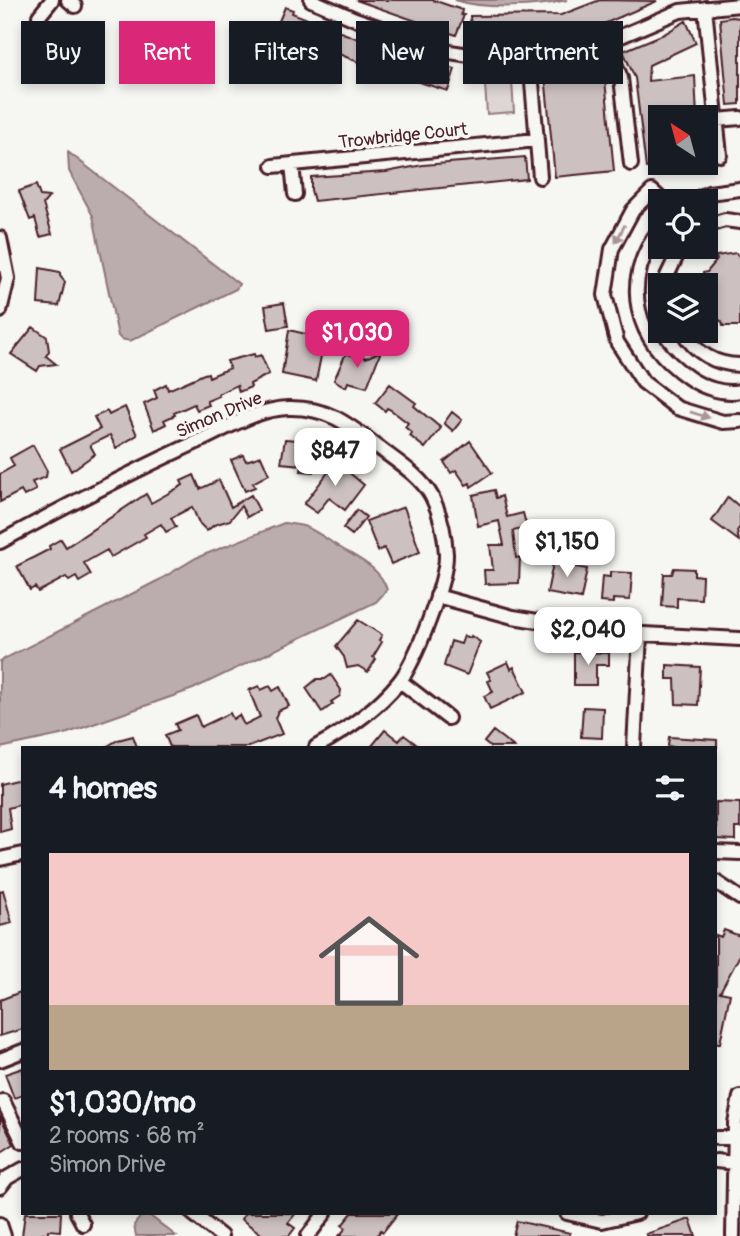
<!DOCTYPE html>
<html lang="en">
<head>
<meta charset="utf-8">
<style>
	:root { --surface:#171b24; --page:#242831; --text:#f1f3f6; --muted:#9ea1a6; --line:#363941; --accent:#db2777 }
	body { margin:0; font-family:Pangolin,sans-serif; background:var(--page); color:var(--text); height:100vh; display:flex; flex-direction:column; font-size:26px; white-space:nowrap }
	* { box-sizing:border-box; margin:0 }
	p { font-size:23px; color:var(--muted) }
	.icon { flex:none; width:38px; height:38px; fill:none; stroke:currentColor; stroke-width:2; stroke-linecap:round; stroke-linejoin:round }
	.map { position:relative; flex:1; overflow:hidden }
	.sheet { position:absolute; left:21px; top:746px; width:696px; height:469px; display:flex; flex-direction:column; background:var(--surface); border-radius:0px; box-shadow:0 4px 10px #0003 }
	.sheet>* { flex:none }
	.top-card { position:absolute; left:21px; top:21px; width:698px; height:63px; display:flex; gap:14px }
	.needle { width:46px; rotate:324deg }
	.buttons { position:absolute; left:648px; top:105px; display:grid; gap:14px }
	.buttons a { display:grid; place-items:center; width:70px; height:70px; border-radius:0px; background:var(--surface); box-shadow:0 4px 10px #0003; font-size:35px }
	.price { position:absolute; translate:-50% -60px; padding:0 16px; border-radius:14px; background:#fff; color:#222; font-size:23px; line-height:46px; filter:drop-shadow(0 2px 4px #0008) }
	.price::after { content:''; position:absolute; left:50%; top:42px; width:21px; height:16px; margin-left:-10px; background:inherit; clip-path:polygon(0 0,100% 0,50% 100%) }
	.price.current { background:var(--accent); color:#fff }
	ul { padding:0; list-style:none }
	li { display:grid; align-content:center; gap:14px; height:371px; padding:0 28px }
	li+li { border-top:2px solid var(--line) }
	li span { display:grid; place-items:center; height:217px; border-radius:0px; color:#555 }
	li>.icon { margin-inline-start:auto }
	span .icon { width:126px; height:126px; fill:#fffc; stroke-width:1 }
	li b { font-size:30px }
	h2 { display:flex; justify-content:space-between; align-items:center; height:84px; padding:0 28px; font-size:30px }
	.tag { padding:0 24px; border-radius:0px; background:var(--surface); box-shadow:0 4px 10px #0003; font-size:24px; line-height:63px }
	.tag.current { background:var(--accent); color:#fff }
	.map>svg:first-child { display:block }
	.green { fill:#ddd6d5; stroke:#947a80; stroke-width:2 }
	.water { fill:#bbadae; stroke:#8e747a; stroke-width:2 }
	.building { fill:#ccc1c0; stroke:#4a1f2b; stroke-width:2 }
	.lines { fill:none; stroke-linecap:round; stroke-linejoin:round }
	.minor-casing { stroke:#4a1f2b; stroke-width:18 }
	.minor { stroke:#f6f6f2; stroke-width:12 }
	.oneway { fill:#a99598 }
	.labels { text-anchor:middle; dominant-baseline:central; stroke-width:7; stroke-linejoin:round; paint-order:stroke }
	.street-label { font-size:18px; fill:#4a1f2b; stroke:#f6f6f2 }
</style>
</head>
<body>
<div class="map">
<svg width="740" height="1236" viewBox="0 0 740 1236">
	<rect width="100%" height="100%" fill="#f6f6f2"/>
	<filter id="ink" filterUnits="userSpaceOnUse"><feTurbulence type="fractalNoise" baseFrequency=".0143" numOctaves="2"/><feDisplacementMap in="SourceGraphic" scale="14" xChannelSelector="R" yChannelSelector="G"/><feConvolveMatrix kernelMatrix="1 2 1 2 8 2 1 2 1" color-interpolation-filters="sRGB"/></filter>
	<g filter="url(#ink)">
		<path class="green" d="M511 66 514 112 487 114 484 70Z"/>
		<path class="water" d="M455 0H567C537 7 485 10 455 0Z
			M68 152 239 284 236 289 130 341 121 339 118 336 93 216 69 171Z
			M284 523C291 524 299 524 306 527 318 532 328 540 339 547 357 558 381 568 387 590L376 602 193 689 65 734 0 748V661L159 580 196 558Z
			M142 1215H149L176 1236H136L134 1225Z"/>
		<path class="building" d="M356 0H433L462 10 461 15H464L456 35Z
			M600 0 657 1 576 36 574 31 558 35 559 40 497 39 472 41 470 16 561 15Z
			M285 7 293 10 292 13 371 44 455 69 448 91 368 66 276 28Z
			M732 17 740 18V104L728 105 720 19Z
			M686 21 696 43 649 65 648 81 695 76 697 117H660V167L646 168 635 78 623 51 664 34Z
			M604 69 614 171 555 177 545 75Z
			M525 157 527 179 314 201 311 190V177L386 172 423 165Z
			M36 185 40 196 49 197 43 204 52 234 40 237 35 218 30 220 19 191Z
			M736 253 740 258V326H723L722 322 710 312H707L703 273 707 272 717 260 716 256Z
			M40 268 60 272V276L65 282 59 306 38 304Z
			M284 303 288 326 269 329 265 306Z
			M33 327 47 337 49 351 46 356 56 364 40 366 37 371 11 354Z
			M289 330 310 335 307 348 322 351 316 381 282 374Z
			M381 351 367 387 348 382 346 387 334 380 346 353 356 357 360 355 366 358Z
			M254 354 255 357 261 355 269 374 250 384 251 387 246 389 239 392 237 385 218 394 219 396 207 401 209 405 197 410 194 404 174 413 175 415 164 420 166 424 154 430 144 404 157 398 154 390 166 384 168 390 204 374 208 373 209 377 230 368 227 361Z
			M390 384 416 403 414 406 441 428 425 448 410 436 412 433 405 427 408 423 391 410 387 408 385 411 375 403Z
			M125 407 137 435 116 448 110 435 90 445 95 454 71 471 60 449 100 429 94 417 107 411 109 415Z
			M452 412 462 420 453 431 444 423Z
			M285 439 297 440V443L316 447 313 472 301 471 302 465 281 463Z
			M470 441 492 473 471 487 470 483 466 485 456 470 451 473 444 462Z
			M33 445 47 471 46 477 32 482 36 490 24 496 21 491 0 502V474L14 466 10 458Z
			M243 455 246 461 261 456 269 474 253 483 255 487 245 491 231 460Z
			M339 458 348 464 346 470 364 485 345 510 329 498 317 513 304 504Z
			M194 475 200 489 219 480 231 507 251 495 259 510 247 517 241 506 230 520 214 525 207 531 199 523 192 507 171 518 176 527 166 532 161 524 144 534 146 537 111 557 107 550 84 563 91 575 79 582 76 577 69 581 66 577 38 592 35 587 30 590 17 566 50 549 49 546 61 539 66 547 146 494 151 503 183 485 181 481Z
			M494 490 496 498 502 496 507 517 523 513 527 528 513 531 516 558 520 557 519 583 485 584 484 570H493L490 545H504L499 521 478 526 473 495Z
			M728 497 740 507V527L737 531 739 541 712 521Z
			M404 507 420 552 391 564 384 548 378 551 366 521Z
			M357 510 366 517 352 535 343 528Z
			M554 558 572 561 571 566 587 569 581 599 547 593Z
			M674 568 694 569V575L702 576 701 599 677 598V607L662 606 664 574H672Z
			M610 572 632 573 630 600 613 599V603L600 602 602 576 610 577Z
			M358 620 382 635 379 640 382 642 373 657 376 659 368 672 358 666 347 668 344 657 336 646Z
			M464 636 470 638 471 636 480 642 467 675 444 666 451 641 461 644Z
			M574 652 609 653V665H596V685H574Z
			M508 662 511 669 514 667 526 692 490 709 484 696 493 692 488 681 491 680 487 672Z
			M667 665 700 667 698 705 676 704 675 679H667Z
			M331 675 341 690 340 696 331 702 333 704 322 712 306 688 317 679H325Z
			M259 686 261 690 270 686 273 691 280 687 289 706 278 711 275 718 282 734 248 747H170L165 735 178 730 175 724 196 715 201 727 230 713 233 719 239 715 244 725 260 717 249 690Z
			M583 707 603 708 602 738 581 737Z
			M385 730 399 741 404 735 420 747H371Z
			M493 731 514 747H490L484 742Z
			M133 736 137 747H106L118 740Z
			M669 737 717 740V747H673L668 746Z
			M20 779 23 804 8 808 11 829 0 832V784Z
			M716 802 740 803V828H735V840L716 839Z
			M3 890 12 923 0 926V891Z
			M724 930 740 936V955L720 992 730 994 720 1043H716V935L721 937Z
			M23 991V1029L0 1036V1000Z
			M23 1068V1095L14 1098 5 1074Z
			M0 1116 14 1144 0 1153Z
			M25 1213H61L60 1231 48 1230V1234L43 1233V1236H22Z
			M246 1213H296L288 1223 295 1228 289 1236H264L241 1219Z
			M352 1213H398L383 1232 381 1230 377 1236H339L346 1228 342 1225Z
			M690 1219 696 1236H647L646 1234Z
			M517 1221 570 1233 569 1236H513Z"/>
		<g class="lines">
			<defs>
				<path id="minor" d="M68 0 75 6
					M311 0 355 19 450 52 508 61 593 48 680 11 740 5
					M705 8 720 155
					M39 16 52 0
					M607 43 621 78 631 164
					M530 59 540 177
					M717 120 740 118
					M292 164 295 194
					M273 166 537 140
					M663 201 652 191 633 210 612 249 605 295 617 342 643 382 677 408 723 422 740 421
					M692 201 709 193 740 189
					M705 226 725 220 740 222
					M660 229C619 283 635 341 689 378 702 387 724 395 740 391
					M0 238 8 278 0 311
					M668 285 667 276 681 247
					M682 331C695 352 715 365 740 365
					M0 542C66 506 131 472 199 441 227 428 257 409 288 408 328 407 348 424 378 447 396 461 421 476 432 497 441 515 445 534 446 554 447 580 416 661 399 682 376 710 347 730 316 747
					M437 596 513 617 605 632 740 639
					M400 681 448 718
					M634 747 640 634
					M716 852 740 853
					M0 859 23 854
					M716 882 740 898
					M0 1060 23 1051
					M3 1101 23 1142
					M716 1138H735
					M716 1161 734 1163
					M0 1187 7 1178 23 1169
					M77 1213 83 1224
					M192 1213 221 1236
					M567 1213 602 1221 637 1213
					M0 1224 4 1236
					M308 1236 325 1213
					M733 1236 735 1123 740 1097"/>
			</defs>
			<use href="#minor" class="minor-casing"/>
			<use href="#minor" class="minor"/>
		</g>
		<defs><path id="oneway-solid" d="M-6-.8H1V-3.2L6.5 0L1 3.2V.8H-6Z" transform="scale(1.75)"/></defs>
		<g class="oneway">
			<use href="#oneway-solid" transform="translate(620 234) rotate(118)"/>
			<use href="#oneway-solid" transform="translate(700 415) rotate(17)"/>
		</g>
	</g>
	<g class="labels">
		<g class="street-label">
			<text transform="translate(403 136) rotate(-6)">Trowbridge Court</text>
			<text transform="translate(219 415) rotate(-23)">Simon Drive</text>
		</g>
	</g>
</svg>
<div class="buttons">
<a><svg class="needle" viewBox="-14 -14 28 28"><path d="M0-13l5 13h-10z" fill="#e53935"/><path d="M0 13l5-13h-10z" fill="#9ea1a6"/></svg></a>
<a><svg class="icon" aria-label="locate" viewBox="0 0 24 24"><circle cx="12" cy="12" r="6"/><path d="M12 2v4M12 18v4M2 12h4M18 12h4"/></svg></a>
<a><svg class="icon" aria-label="layers" viewBox="0 0 24 24"><path d="M12 4l9 5-9 5-9-5zM3 14l9 5 9-5"/></svg></a>
</div>
<b class="price current" style="left:357px;top:370px">$1,030</b>
<b class="price" style="left:335px;top:488px">$847</b>
<b class="price" style="left:567px;top:579px">$1,150</b>
<b class="price" style="left:588px;top:667px">$2,040</b>
<div class="top-card">
<a class="tag">Buy</a>
<a class="tag current">Rent</a>
<a class="tag">Filters</a>
<a class="tag">New</a>
<a class="tag">Apartment</a>
</div>
<section class="sheet">
<h2>4 homes<svg class="icon" aria-label="filters" viewBox="0 0 24 24"><path d="M4 7h16M4 17h16"/><circle cx="9" cy="7" r="2"/><circle cx="15" cy="17" r="2"/></svg></h2>
<ul>
<li><span style="background:linear-gradient(#f6c9c9 70%,#b9a48a 0)"><svg class="icon" aria-label="home" viewBox="0 0 24 24"><path d="M3 11l9-7 9 7M6 9v11h12V9"/></svg></span><div><b>$1,030/mo</b><p>2 rooms · 68 m²</p><p>Simon Drive</p></div></li>
</ul>
</section>
</div>
</body>
</html>
